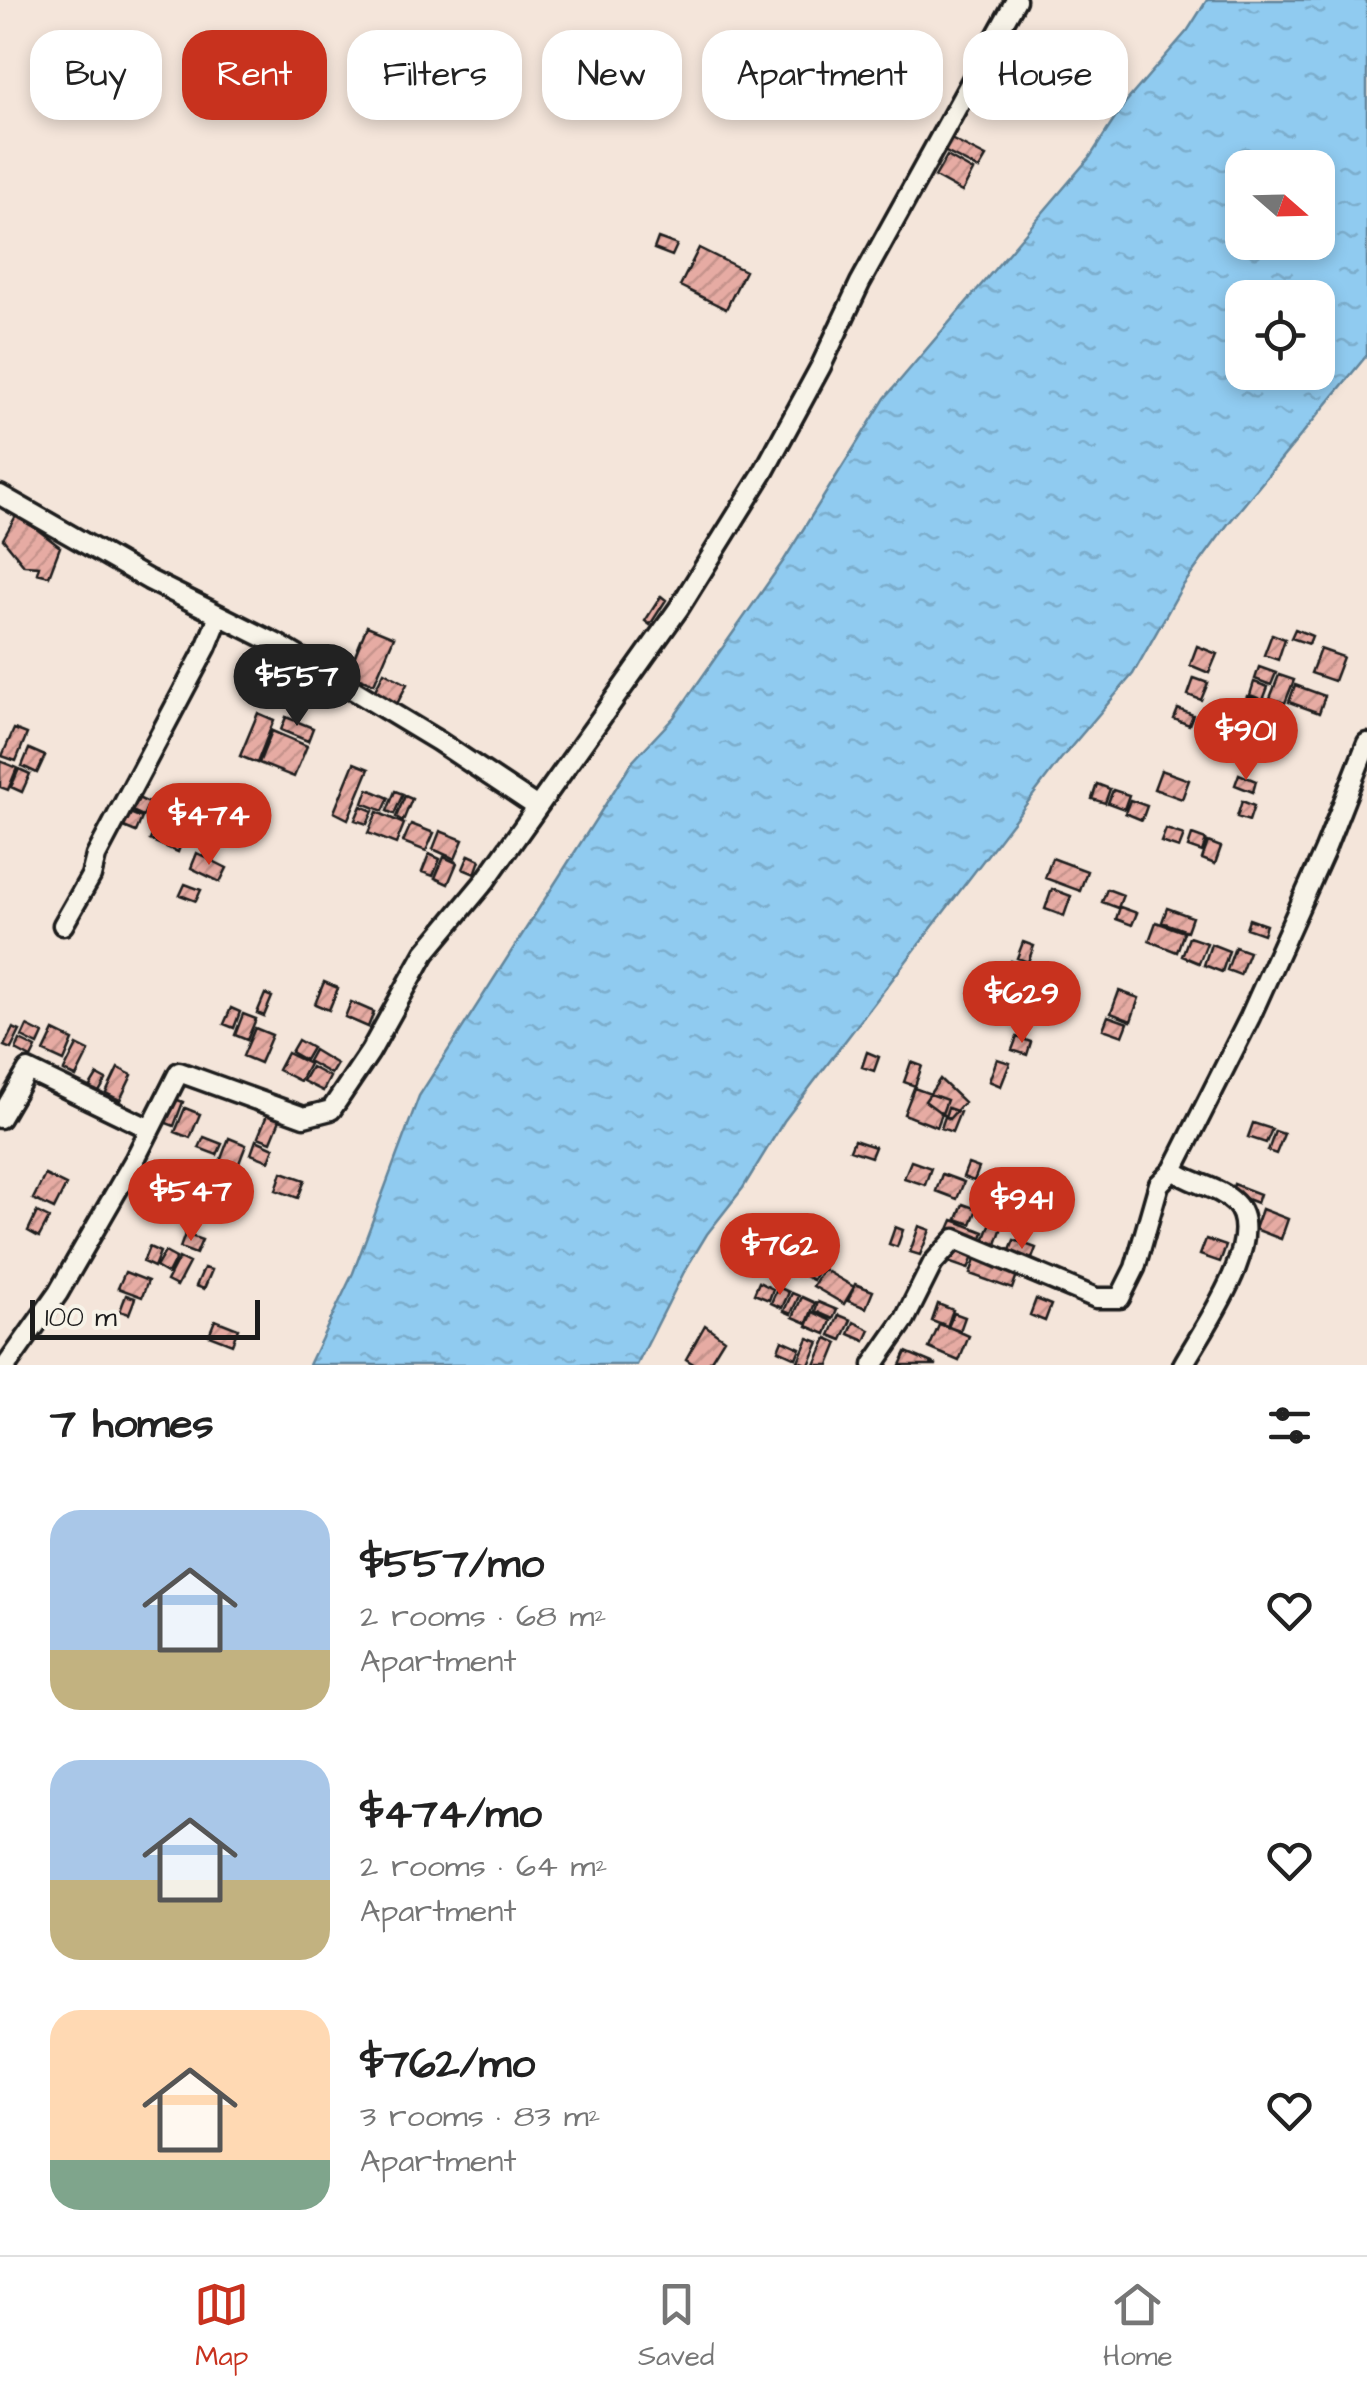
<!DOCTYPE html>
<html lang="en">
<head>
<meta charset="utf-8">
<style>
	:root { --surface:#fff; --page:#f2f2f2; --text:#222; --muted:#767676; --line:#e0e0e0; --accent:#c8321e }
	body { margin:0; font-family:"Architects Daughter",sans-serif; background:var(--page); color:var(--text); height:100vh; display:flex; flex-direction:column; font-size:38px; white-space:nowrap }
	* { box-sizing:border-box; margin:0 }
	p { font-size:32px; color:var(--muted) }
	.icon { flex:none; width:55px; height:55px; fill:none; stroke:currentColor; stroke-width:2; stroke-linecap:round; stroke-linejoin:round }
	.map { position:relative; height:1365px; overflow:hidden }
	.panel { display:flex; flex-direction:column; background:var(--surface); flex:1 }
	.panel>* { flex:none }
	.banner { position:absolute; left:30px; top:30px; width:1308px; height:90px; display:flex; gap:20px }
	.needle { width:65px; rotate:110deg }
	.fabs { position:absolute; left:1225px; top:150px; display:grid; gap:20px }
	.fabs a { display:grid; place-items:center; width:110px; height:110px; border-radius:20px; background:var(--surface); box-shadow:0 5px 15px #0003; font-size:50px }
	.scale { position:absolute; left:30px; bottom:25px; width:230px; box-sizing:border-box; padding-left:10px; border:5px solid #1c1c1c; border-top:0; font-size:28px; line-height:35px; white-space:nowrap; color:#1c1c1c; -webkit-text-stroke:8px #f7f3e8; paint-order:stroke }
	.price { position:absolute; translate:-50% -85px; padding:0 22px; border-radius:35px; background:var(--accent); color:#fff; font-size:32px; line-height:65px; filter:drop-shadow(0 2px 5px #0008) }
	.price::after { content:''; position:absolute; left:50%; top:60px; width:30px; height:22px; margin-left:-15px; background:inherit; clip-path:polygon(0 0,100% 0,50% 100%) }
	.price.on { background:#222; color:#fff }
	ul { padding:0; list-style:none }
	li { display:flex; align-items:center; gap:30px; height:250px; padding:0 50px }
	li span { display:grid; place-items:center; flex:none; width:280px; height:200px; border-radius:30px; color:#555 }
	li>.icon { margin-inline-start:auto }
	span .icon { width:120px; height:120px; fill:#fffc; stroke-width:1 }
	li b { font-size:42px }
	h2 { display:flex; justify-content:space-between; align-items:center; height:120px; padding:0 50px; font-size:42px }
	.chip { padding:0 35px; border-radius:30px; background:var(--surface); box-shadow:0 5px 15px #0003; font-size:35px; line-height:90px }
	.chip.on { background:var(--accent); color:#fff }
	.tab-bar { display:flex; justify-content:space-around; align-items:center; height:140px; border-top:2px solid var(--line); background:var(--surface); font-size:28px; color:var(--muted) }
	.tab-bar a { display:grid; justify-items:center; gap:5px }
	.tab-bar .on { color:var(--accent) }
	.map>svg:first-child { display:block }
	.water { fill:url(#water-ripples); stroke:#62859b; stroke-width:2.5; fill-rule:evenodd }
	.building { fill:url(#building-hatch); stroke:#1c1c1c; stroke-width:2.5 }
	.lines { fill:none; stroke-linecap:round; stroke-linejoin:round }
	.minor-casing { stroke:#1c1c1c; stroke-width:25 }
	.minor { stroke:#f7f3e8; stroke-width:18 }
</style>
</head>
<body>
<div class="map">
<svg width="1367" height="1365" viewBox="0 0 1367 1365">
	<defs>
		<pattern id="water-ripples" width="26" height="14" patternUnits="userSpaceOnUse" patternTransform="scale(2.5)"><rect width="26" height="14" fill="#90cbf0"/><path d="M2 4q2-2 4 0t4 0M15 11q2-2 4 0t4 0" fill="none" stroke="#7caecd"/></pattern>
		<pattern id="building-hatch" width="6" height="6" patternUnits="userSpaceOnUse" patternTransform="scale(2.5)"><rect width="6" height="6" fill="#e6aba3"/><path d="M-1 1l2-2M0 6l6-6M5 7l2-2" fill="none" stroke="#c5938c"/></pattern>
	</defs>
	<rect width="100%" height="100%" fill="#f4e5da"/>
	<filter id="ink" filterUnits="userSpaceOnUse"><feTurbulence type="fractalNoise" baseFrequency=".01" numOctaves="2"/><feDisplacementMap in="SourceGraphic" scale="20" xChannelSelector="R" yChannelSelector="G"/><feConvolveMatrix kernelMatrix="1 2 1 2 8 2 1 2 1" color-interpolation-filters="sRGB"/></filter>
	<g filter="url(#ink)">
		<path class="water" d="M1207 0H1367V355L1228 524 1182 587 1133 674 1060 760 784 1121 743 1188 707 1234 684 1272 637 1365H309L353 1273 419 1096 633 761 674 717 784 560 885 398 1090 157 1125 103 1188 30ZM1242 168H1318V242H1242ZM1242 298H1318V372H1242Z"/>
		<path class="building" d="M951 139 986 157 979 169 944 151Z
			M947 156 973 171 962 192 935 177Z
			M658 238 677 245 672 256 654 249Z
			M699 248 745 271 726 309 680 286Z
			M17 514 60 547 49 576 37 573 39 566 24 565 3 539Z
			M661 596 666 600 650 625 645 621Z
			M367 626 394 637 374 684 348 673Z
			M1295 629 1312 636 1309 644 1291 638Z
			M1272 634 1285 639 1278 660 1264 655Z
			M1197 646 1217 654 1209 673 1190 665Z
			M1320 649 1343 657 1334 681 1311 673Z
			M1259 667 1276 673 1271 685 1255 679Z
			M384 672 407 684 395 708 372 696Z
			M1279 675 1294 680 1285 703 1270 698Z
			M1194 678 1208 683 1201 700 1188 695Z
			M1254 682 1268 687 1263 700 1250 695Z
			M1295 685 1325 696 1319 713 1289 702Z
			M1247 696 1270 705 1266 714 1243 706Z
			M1178 709 1193 715 1189 725 1174 719Z
			M1242 710 1258 716 1254 725 1238 719Z
			M258 713 274 720 257 763 240 756Z
			M286 717 313 728 308 741 281 730Z
			M1216 722 1233 728 1229 739 1212 732Z
			M14 729 27 734 16 761 2 756Z
			M272 731 307 746 294 777 259 763Z
			M1236 731 1264 741 1258 755 1231 745Z
			M29 749 45 756 37 773 22 766Z
			M0 761 17 768 8 790 0 787Z
			M354 763 369 769 348 819 334 812Z
			M19 769 30 774 22 792 11 787Z
			M1161 770 1189 780 1182 799 1154 789Z
			M1239 774 1256 781 1253 792 1235 785Z
			M1097 784 1110 789 1105 803 1092 799Z
			M368 789 389 798 383 811 363 803Z
			M1113 790 1129 795 1124 809 1108 803Z
			M395 791 403 794 394 814 387 811Z
			M405 796 412 799 403 821 396 817Z
			M138 798 149 803 143 816 132 811Z
			M1130 800 1147 806 1142 820 1125 813Z
			M1242 801 1254 806 1249 821 1237 817Z
			M361 806 373 811 367 824 355 820Z
			M125 811 142 818 136 832 119 825Z
			M377 812 404 824 396 844 368 833Z
			M159 819 186 831 178 852 150 840Z
			M411 824 434 833 426 851 403 842Z
			M1166 829 1184 835 1179 848 1161 842Z
			M440 831 463 840 455 859 433 849Z
			M1192 835 1206 840 1202 852 1188 847Z
			M1208 842 1221 847 1215 864 1202 859Z
			M197 853 227 868 220 882 191 868Z
			M429 854 440 859 433 876 422 872Z
			M469 855 480 860 475 874 463 869Z
			M444 857 457 863 448 884 435 878Z
			M1052 858 1087 871 1080 891 1045 878Z
			M185 884 201 890 196 901 180 895Z
			M1052 889 1071 896 1064 916 1045 909Z
			M1107 889 1123 895 1118 908 1102 902Z
			M1120 907 1137 913 1132 925 1116 919Z
			M1167 908 1192 917 1187 931 1162 922Z
			M1249 919 1266 925 1263 934 1246 928Z
			M1156 922 1184 932 1177 952 1149 941Z
			M1189 937 1207 943 1199 963 1182 956Z
			M1023 942 1034 946 1028 962 1017 958Z
			M1211 944 1229 951 1222 972 1204 965Z
			M1235 947 1249 952 1240 975 1227 970Z
			M1011 961 1024 966 1016 988 1003 983Z
			M1029 967 1042 972 1036 987 1024 982Z
			M324 982 338 988 329 1010 315 1004Z
			M1025 990 1046 998 1041 1011 1020 1003Z
			M1119 991 1139 998 1131 1021 1111 1013Z
			M265 994 272 997 264 1016 257 1013Z
			M351 1002 374 1012 368 1027 345 1017Z
			M231 1008 240 1012 234 1028 224 1024Z
			M243 1014 256 1019 247 1040 235 1035Z
			M1108 1016 1128 1023 1123 1036 1103 1029Z
			M27 1026 43 1034 38 1045 22 1037Z
			M13 1028 20 1031 11 1049 4 1046Z
			M255 1028 272 1035 260 1063 243 1056Z
			M54 1031 73 1040 64 1061 44 1052Z
			M1017 1037 1031 1042 1027 1055 1012 1050Z
			M20 1040 36 1048 31 1058 16 1050Z
			M298 1040 312 1048 305 1060 291 1052Z
			M77 1045 89 1051 76 1077 64 1071Z
			M314 1050 337 1064 331 1074 308 1061Z
			M867 1052 879 1057 874 1071 862 1067Z
			M287 1053 309 1064 300 1081 278 1070Z
			M997 1059 1010 1063 1001 1086 989 1081Z
			M911 1062 922 1066 915 1086 904 1082Z
			M311 1067 330 1077 323 1091 303 1081Z
			M118 1068 132 1075 120 1100 106 1093Z
			M97 1075 106 1080 95 1099 86 1093Z
			M940 1079 964 1102 949 1119 925 1101Z
			M914 1088 947 1100 937 1127 904 1114Z
			M170 1097 183 1102 174 1126 161 1121Z
			M185 1108 200 1114 190 1138 175 1132Z
			M948 1108 960 1112 952 1132 941 1128Z
			M269 1110 282 1115 271 1142 258 1137Z
			M1253 1123 1272 1129 1266 1143 1248 1137Z
			M1275 1131 1284 1134 1276 1154 1268 1151Z
			M204 1137 222 1144 217 1155 199 1148Z
			M229 1138 246 1145 236 1171 219 1164Z
			M256 1140 274 1148 269 1161 251 1154Z
			M854 1140 875 1147 871 1157 850 1150Z
			M911 1161 931 1168 925 1185 904 1178Z
			M968 1164 979 1168 974 1181 963 1177Z
			M158 1171 178 1179 174 1189 154 1181Z
			M282 1172 305 1180 298 1198 276 1190Z
			M942 1174 964 1182 957 1199 936 1191Z
			M45 1175 66 1185 54 1209 33 1199Z
			M1234 1184 1260 1194 1257 1203 1231 1193Z
			M193 1186 206 1191 201 1203 188 1198Z
			M963 1204 977 1209 971 1224 957 1219Z
			M996 1209 1007 1213 994 1250 982 1246Z
			M1262 1209 1288 1219 1281 1239 1255 1229Z
			M37 1212 49 1218 39 1237 28 1231Z
			M953 1220 984 1232 979 1246 947 1234Z
			M919 1226 930 1230 920 1255 910 1252Z
			M895 1227 903 1230 897 1247 889 1244Z
			M185 1234 202 1240 196 1254 180 1248Z
			M1206 1239 1226 1246 1220 1262 1200 1255Z
			M1014 1240 1036 1248 1030 1264 1008 1256Z
			M955 1245 975 1252 968 1269 948 1262Z
			M149 1247 160 1252 154 1267 143 1262Z
			M165 1252 176 1258 168 1274 156 1267Z
			M799 1254 821 1264 813 1280 792 1270Z
			M976 1257 1018 1272 1012 1289 970 1274Z
			M179 1258 189 1263 177 1286 167 1281Z
			M204 1268 212 1270 204 1289 196 1286Z
			M823 1269 854 1287 844 1304 813 1286Z
			M125 1272 148 1281 142 1297 118 1288Z
			M759 1282 773 1289 769 1300 754 1294Z
			M855 1284 873 1291 866 1308 848 1301Z
			M778 1287 789 1292 782 1308 771 1303Z
			M792 1293 799 1296 791 1314 784 1311Z
			M126 1295 135 1298 129 1314 120 1311Z
			M802 1297 815 1303 807 1323 793 1317Z
			M1036 1299 1051 1305 1045 1321 1030 1315Z
			M818 1302 837 1310 833 1319 815 1311Z
			M938 1304 953 1310 947 1327 932 1321Z
			M813 1312 831 1321 826 1334 807 1326Z
			M954 1313 965 1317 960 1331 948 1327Z
			M839 1315 851 1320 842 1340 830 1335Z
			M215 1320 238 1329 232 1344 209 1335Z
			M854 1322 870 1330 865 1341 849 1334Z
			M940 1323 969 1336 959 1361 929 1348Z
			M705 1325 724 1339 708 1365H695L686 1359Z
			M808 1338 819 1342 809 1365 798 1361Z
			M827 1338 838 1343 829 1365H815Z
			M782 1340 800 1348 796 1358 778 1350Z
			M906 1352 937 1365H900Z"/>
		<g class="lines">
			<defs>
				<path id="minor" d="M0 495 149 580 279 645 438 741 537 807
					M63 925 91 876 96 856 206 648 219 616
					M0 1118 28 1070 150 1129
					M7 1365 58 1293 135 1159 179 1072 304 1117 331 1110 370 1052 425 953 485 881 679 608 763 473 821 366 860 283 1016 0
					M873 1365 905 1319 933 1263 955 1239 1096 1298H1120L1135 1268 1159 1184 1173 1170
					M1183 1365C1202 1330 1269 1238 1235 1203 1218 1186 1191 1184 1173 1170L1250 1017 1324 852 1367 743"/>
			</defs>
			<use href="#minor" class="minor-casing"/>
			<use href="#minor" class="minor"/>
		</g>
	</g>
</svg>
<div class="fabs">
<a><svg class="needle" viewBox="-14 -14 28 28"><path d="M0-13l5 13h-10z" fill="#e53935"/><path d="M0 13l5-13h-10z" fill="#767676"/></svg></a>
<a><svg class="icon" aria-label="locate" viewBox="0 0 24 24"><circle cx="12" cy="12" r="6"/><path d="M12 2v4M12 18v4M2 12h4M18 12h4"/></svg></a>
</div>
<div class="scale">100 m</div>
<b class="price on" style="left:297px;top:729px">$557</b>
<b class="price" style="left:1246px;top:783px">$901</b>
<b class="price" style="left:209px;top:868px">$474</b>
<b class="price" style="left:1022px;top:1046px">$629</b>
<b class="price" style="left:191px;top:1244px">$547</b>
<b class="price" style="left:1022px;top:1252px">$941</b>
<b class="price" style="left:780px;top:1298px">$762</b>
<div class="banner">
<a class="chip">Buy</a>
<a class="chip on">Rent</a>
<a class="chip">Filters</a>
<a class="chip">New</a>
<a class="chip">Apartment</a>
<a class="chip">House</a>
</div>
</div>
<section class="panel">
<h2>7 homes<svg class="icon" aria-label="filters" viewBox="0 0 24 24"><path d="M4 7h16M4 17h16"/><circle cx="9" cy="7" r="2"/><circle cx="15" cy="17" r="2"/></svg></h2>
<ul>
<li><span style="background:linear-gradient(#a9c7e8 70%,#c2b280 0)"><svg class="icon" aria-label="home" viewBox="0 0 24 24"><path d="M3 11l9-7 9 7M6 9v11h12V9"/></svg></span><div><b>$557/mo</b><p>2 rooms · 68 m²</p><p>Apartment</p></div><svg class="icon" aria-label="heart" viewBox="0 0 24 24"><path d="M12 20l-8-8c-3-5 5-10 8-4 3-6 11-1 8 4z"/></svg></li>
<li><span style="background:linear-gradient(#a9c7e8 60%,#c2b280 0)"><svg class="icon" aria-label="home" viewBox="0 0 24 24"><path d="M3 11l9-7 9 7M6 9v11h12V9"/></svg></span><div><b>$474/mo</b><p>2 rooms · 64 m²</p><p>Apartment</p></div><svg class="icon" aria-label="heart" viewBox="0 0 24 24"><path d="M12 20l-8-8c-3-5 5-10 8-4 3-6 11-1 8 4z"/></svg></li>
<li><span style="background:linear-gradient(#ffd9b3 75%,#7fa58c 0)"><svg class="icon" aria-label="home" viewBox="0 0 24 24"><path d="M3 11l9-7 9 7M6 9v11h12V9"/></svg></span><div><b>$762/mo</b><p>3 rooms · 83 m²</p><p>Apartment</p></div><svg class="icon" aria-label="heart" viewBox="0 0 24 24"><path d="M12 20l-8-8c-3-5 5-10 8-4 3-6 11-1 8 4z"/></svg></li>
</ul>
</section>
<nav class="tab-bar">
<a class="on"><svg class="icon" aria-label="map" viewBox="0 0 24 24"><path d="M3 6l6-2 6 2 6-2v14l-6 2-6-2-6 2zM9 4v14M15 6v14"/></svg>Map</a>
<a><svg class="icon" aria-label="saved" viewBox="0 0 24 24"><path d="M7 4h10v16l-5-4-5 4z"/></svg>Saved</a>
<a><svg class="icon" aria-label="home" viewBox="0 0 24 24"><path d="M3 11l9-7 9 7M6 9v11h12V9"/></svg>Home</a>
</nav>
</body>
</html>
